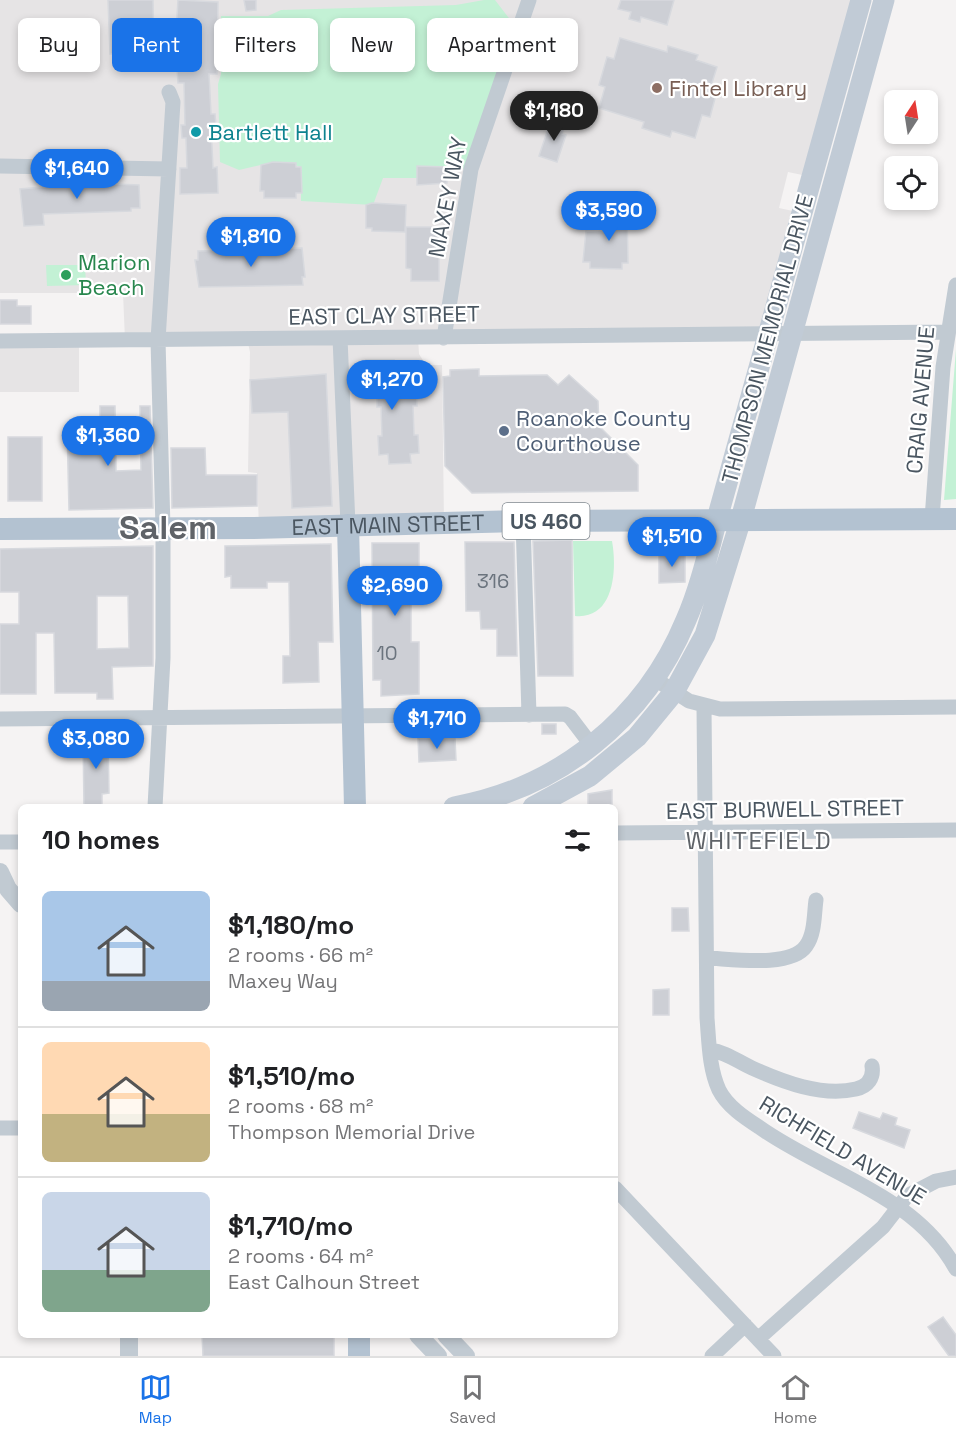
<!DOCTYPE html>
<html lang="en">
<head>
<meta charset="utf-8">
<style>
	:root { --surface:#fff; --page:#f2f2f2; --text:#202124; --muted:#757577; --line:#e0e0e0; --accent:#1a73e8 }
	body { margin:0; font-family:"Space Grotesk",sans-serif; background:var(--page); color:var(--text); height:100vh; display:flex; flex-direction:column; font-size:22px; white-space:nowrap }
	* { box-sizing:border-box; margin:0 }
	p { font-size:20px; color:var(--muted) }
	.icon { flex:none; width:33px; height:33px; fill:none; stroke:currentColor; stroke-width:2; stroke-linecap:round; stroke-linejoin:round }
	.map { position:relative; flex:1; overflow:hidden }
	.sheet { position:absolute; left:18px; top:804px; width:600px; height:534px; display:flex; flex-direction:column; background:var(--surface); border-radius:9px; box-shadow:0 3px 9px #0003 }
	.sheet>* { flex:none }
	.banner { position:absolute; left:18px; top:18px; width:600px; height:54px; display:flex; gap:12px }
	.needle { width:39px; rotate:12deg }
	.fabs { position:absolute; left:884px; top:90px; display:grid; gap:12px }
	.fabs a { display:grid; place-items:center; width:54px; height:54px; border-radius:9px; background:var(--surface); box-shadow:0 3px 9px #0003; font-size:30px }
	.price { position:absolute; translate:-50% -51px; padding:0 14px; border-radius:21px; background:var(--accent); color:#fff; font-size:20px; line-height:39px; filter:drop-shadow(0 2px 3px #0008) }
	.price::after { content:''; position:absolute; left:50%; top:36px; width:18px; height:14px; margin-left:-9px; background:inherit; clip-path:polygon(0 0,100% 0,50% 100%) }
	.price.selected { background:#222; color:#fff }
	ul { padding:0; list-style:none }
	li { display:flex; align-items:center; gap:18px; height:150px; padding:0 24px }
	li+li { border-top:2px solid var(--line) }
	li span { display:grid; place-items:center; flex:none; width:168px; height:120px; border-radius:9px; color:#555 }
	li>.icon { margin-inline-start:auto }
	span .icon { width:72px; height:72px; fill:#fffc; stroke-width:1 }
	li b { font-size:26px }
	h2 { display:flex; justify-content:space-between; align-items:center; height:72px; padding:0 24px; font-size:26px }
	.tag { padding:0 21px; border-radius:9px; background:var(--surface); box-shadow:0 3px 9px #0003; font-size:21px; line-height:54px }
	.tag.selected { background:var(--accent); color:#fff }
	.dock { display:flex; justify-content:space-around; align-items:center; height:84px; border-top:2px solid var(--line); background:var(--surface); font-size:16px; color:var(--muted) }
	.dock a { display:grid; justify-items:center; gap:3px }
	.dock .selected { color:var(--accent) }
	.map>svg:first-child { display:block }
	.education { fill:#e6e4e5 }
	.green { fill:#c3f1d5 }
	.building { fill:#cdcfd5; stroke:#d7d9de; stroke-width:1.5; fill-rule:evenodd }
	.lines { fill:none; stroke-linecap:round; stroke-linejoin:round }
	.minor { stroke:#c1cad2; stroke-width:15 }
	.tertiary { stroke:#c1cad2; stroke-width:18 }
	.secondary { stroke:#c1cbd6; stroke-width:21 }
	.primary { stroke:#b3c2d1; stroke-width:22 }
	.education-dot { fill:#8d6e63; stroke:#fff; stroke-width:2 }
	.culture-dot { fill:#0f9aa8; stroke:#fff; stroke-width:2 }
	.leisure-dot { fill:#2e9e5b; stroke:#fff; stroke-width:2 }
	.service-dot { fill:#5c6f8a; stroke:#fff; stroke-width:2 }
	.labels { text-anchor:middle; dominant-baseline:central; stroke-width:4.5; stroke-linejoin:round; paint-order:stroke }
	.number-label { font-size:20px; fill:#6b747e }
	.shield { fill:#fff; stroke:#808990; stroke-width:1.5 }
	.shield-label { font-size:21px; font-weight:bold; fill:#4a5661 }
	.education-label { font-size:22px; fill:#785e54; stroke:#fff; text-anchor:start }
	.culture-label { font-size:22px; fill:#0d838f; stroke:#fff; text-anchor:start }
	.street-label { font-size:22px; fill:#4a5661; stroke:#fff }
	.leisure-label { font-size:22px; fill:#27864d; stroke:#fff; text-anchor:start }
	.service-label { font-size:22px; fill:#4e5e75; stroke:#fff; text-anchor:start }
	.neighbourhood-label { font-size:24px; letter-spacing:1.5px; fill:#5f6368; stroke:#fff }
	.town-label { font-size:34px; font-weight:bold; fill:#5f6368; stroke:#fff }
</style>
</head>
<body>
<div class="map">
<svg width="956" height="1356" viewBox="0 0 956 1356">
	<rect width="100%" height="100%" fill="#f5f3f3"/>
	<path class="education" d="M0 0H861L812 177 788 172 779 208 802 213 768 335 418 338 419 354 426 365H442L444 523 259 528 257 473 248 472 250 352 247 339 125 340 123 293H0Z
		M79 340V392H0V341Z"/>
	<path class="green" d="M484 0H495L518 30 471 169 417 166V178H383L373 205 301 201V167L285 162H274L239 170 220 162 218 84 221 74V16H268L281 10 456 5Z
		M46 265H85L86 285 47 286Z
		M956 349V499L944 500Z
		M573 541H612C617 568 615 620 575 616Z"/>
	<path class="building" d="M108 0H153L154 53H137V58H127V54H110Z
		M178 0 218 2 217 74H209L211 114H215L216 126H211L213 168 217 167 218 193 180 194V168H187L186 138H182L181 125H185L184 83H178L176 56H173V32H176Z
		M244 0H256V10L246 11Z
		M621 0H674L667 25 641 17 640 22 629 19 631 12 618 9Z
		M620 38 667 52 668 46 698 55 696 60 717 67 710 89 717 91 710 117 702 115 695 138 672 131 670 137 642 128 644 122 599 108 605 87 599 85 607 57 614 59Z
		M555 119 566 122 562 134 566 135 557 162 539 156 548 129 551 130Z
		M273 162 296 163V167H301L302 193H296V198H264V191H260L261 165Z
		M417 166 447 167V183L417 185Z
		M88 183 139 185 140 208H131V211L43 214 44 225 24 226 20 189Z
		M372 203 406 205 405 232 372 231V228H366V205Z
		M606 207H627L628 263H622V269L590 268V262H583L586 231 606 232Z
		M406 227H439V281H411V269L406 268Z
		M302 248 305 277H302L303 285 199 287 195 260H198V251Z
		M0 300H17V306H31V324H0Z
		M366 360H394L393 389 416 388 417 406H413L414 435H418L419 453 410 454 411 463 389 464 388 454 379 455 378 436H382L381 407H377V394H361L362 363 366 364Z
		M479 369V376L547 375 558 385 569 375 598 401 599 426 638 465V491L472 493 445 466 443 377 450 376V370Z
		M326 374 332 506 292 508 288 412 252 413 250 380Z
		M100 406H115L116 471 141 470 140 406H150L153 508 69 510 67 427 100 426Z
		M8 437H42V501H8Z
		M171 448H205L206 475H257V506L172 508Z
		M572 540 573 676H538L533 541Z
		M465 542H514L517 656H497V629H481L480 611H466Z
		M372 543H419V595L411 594V642H419V694L381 696V680H373Z
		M331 544 333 642H318L319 682 283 683V656H290L289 582H267V588H231V576L225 577V546Z
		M153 546V666L112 667 113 699H97V693H55L54 633H36V694H0V624H19V592H0V549ZM97 596H128L129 648 97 649Z
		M659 553 685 555V582L659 583Z
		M542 724H556V734H542Z
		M108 736 109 793 102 794V807H84L83 737Z
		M418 738 455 739 456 760 419 762Z
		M612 790V807H588V794Z
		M672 908H688L689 931H672Z
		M669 989V1015H653V990Z
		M859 1112 880 1119 883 1113 897 1118 895 1125 910 1130 904 1148 853 1128Z
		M943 1317 956 1335V1356H949L928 1327Z
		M202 1335H334V1356H203Z"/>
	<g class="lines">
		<path class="minor" d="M0 166 169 169
			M340 338 348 525
			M444 338 471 169 529 0
			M0 341 947 332
			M932 519 943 367 956 285
			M523 521 529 715
			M655 679 689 701 720 709 956 707
			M704 707 707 1018C709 1042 709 1068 719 1090 727 1106 745 1118 759 1127 825 1174 915 1194 956 1269
			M0 719 565 714 570 717 592 746
			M155 807 163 658V529L158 340 173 102 169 92
			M615 833 956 830
			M0 842H21
			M707 958C732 959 791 968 806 946 815 934 814 914 816 900
			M710 1050C726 1052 737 1061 752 1068 783 1082 822 1097 856 1089 868 1086 874 1078 872 1066
			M0 1128H21
			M615 1188 774 1356
			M758 1339 883 1227 907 1196 936 1181 956 1177
			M712 1356 745 1325"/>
		<path class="tertiary" d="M0 872 8 889 21 904
			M129 1335V1356
			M418 1335 438 1356
			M446 1335 466 1356"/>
		<path class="secondary" d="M454 807C559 788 645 719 686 620 700 588 708 553 717 519L861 0
			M533 807 590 776 637 737 674 692 705 635 741 519 884 0"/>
		<g class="primary">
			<path d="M348 525 355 807"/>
			<path id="s1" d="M0 529 253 528 523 521 956 519"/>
			<path d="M359 1335V1356"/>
		</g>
	</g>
	<circle class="education-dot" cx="657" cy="88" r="6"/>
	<circle class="culture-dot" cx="196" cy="132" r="6"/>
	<circle class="leisure-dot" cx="66" cy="275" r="6"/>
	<circle class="service-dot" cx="504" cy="431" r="6"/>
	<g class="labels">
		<g class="number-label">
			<text x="493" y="581">316</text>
			<text x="387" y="653">10</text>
		</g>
		<rect class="shield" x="502.5" y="503" width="87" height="36" rx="4.5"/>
		<g class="shield-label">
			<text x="546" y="521">US 460</text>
		</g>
		<g class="education-label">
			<text x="669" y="88">Fintel Library</text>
		</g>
		<g class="culture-label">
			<text x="208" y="132">Bartlett Hall</text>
		</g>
		<g class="street-label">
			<text transform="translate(447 197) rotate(-79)">MAXEY WAY</text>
			<text transform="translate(384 315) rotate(-1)">EAST CLAY STREET</text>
			<text transform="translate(767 339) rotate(-75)">THOMPSON MEMORIAL DRIVE</text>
			<text transform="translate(920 400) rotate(-85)">CRAIG AVENUE</text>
			<text stroke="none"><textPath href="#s1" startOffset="388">EAST MAIN STREET</textPath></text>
			<text transform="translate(785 809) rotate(-1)">EAST BURWELL STREET</text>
			<text transform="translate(843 1150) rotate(31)">RICHFIELD AVENUE</text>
		</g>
		<g class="leisure-label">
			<text x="78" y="262">Marion<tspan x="78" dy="25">Beach</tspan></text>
		</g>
		<g class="service-label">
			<text x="516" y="418">Roanoke County<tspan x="516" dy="25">Courthouse</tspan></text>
		</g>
		<g class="neighbourhood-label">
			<text x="759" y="840">WHITEFIELD</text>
		</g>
		<g class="town-label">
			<text x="168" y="527">Salem</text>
		</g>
	</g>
</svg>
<div class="fabs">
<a><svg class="needle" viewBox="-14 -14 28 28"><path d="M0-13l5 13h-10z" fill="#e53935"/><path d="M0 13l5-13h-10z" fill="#757577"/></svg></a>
<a><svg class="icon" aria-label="locate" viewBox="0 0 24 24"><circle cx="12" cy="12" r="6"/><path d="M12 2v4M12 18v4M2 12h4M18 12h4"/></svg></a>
</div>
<b class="price selected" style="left:554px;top:142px">$1,180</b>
<b class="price" style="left:77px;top:200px">$1,640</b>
<b class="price" style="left:609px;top:242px">$3,590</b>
<b class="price" style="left:251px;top:268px">$1,810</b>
<b class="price" style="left:392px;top:411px">$1,270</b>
<b class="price" style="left:108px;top:467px">$1,360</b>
<b class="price" style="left:672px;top:568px">$1,510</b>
<b class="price" style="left:395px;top:617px">$2,690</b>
<b class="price" style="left:437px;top:750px">$1,710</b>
<b class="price" style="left:96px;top:770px">$3,080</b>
<div class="banner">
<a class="tag">Buy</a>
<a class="tag selected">Rent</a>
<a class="tag">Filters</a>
<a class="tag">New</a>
<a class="tag">Apartment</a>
</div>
<section class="sheet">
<h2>10 homes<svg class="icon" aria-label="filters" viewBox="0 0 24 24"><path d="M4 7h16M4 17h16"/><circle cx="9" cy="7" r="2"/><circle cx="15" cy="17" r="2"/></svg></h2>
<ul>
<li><span style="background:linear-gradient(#a9c7e8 75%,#9aa5b1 0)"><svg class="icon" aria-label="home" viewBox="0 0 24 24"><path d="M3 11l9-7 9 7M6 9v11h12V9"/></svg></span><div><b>$1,180/mo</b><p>2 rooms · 66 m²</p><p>Maxey Way</p></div></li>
<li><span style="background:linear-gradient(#ffd9b3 60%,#c2b280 0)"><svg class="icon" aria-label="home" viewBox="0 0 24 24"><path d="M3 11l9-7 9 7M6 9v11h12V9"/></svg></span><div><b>$1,510/mo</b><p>2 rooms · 68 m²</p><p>Thompson Memorial Drive</p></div></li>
<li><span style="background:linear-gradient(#c9d6e8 65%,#7fa58c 0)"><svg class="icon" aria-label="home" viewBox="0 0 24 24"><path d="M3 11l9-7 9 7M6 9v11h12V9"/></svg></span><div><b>$1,710/mo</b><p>2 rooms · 64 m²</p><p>East Calhoun Street</p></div></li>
</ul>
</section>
</div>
<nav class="dock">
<a class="selected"><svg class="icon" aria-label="map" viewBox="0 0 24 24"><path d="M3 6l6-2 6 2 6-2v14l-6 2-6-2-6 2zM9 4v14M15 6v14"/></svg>Map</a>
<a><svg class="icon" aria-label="saved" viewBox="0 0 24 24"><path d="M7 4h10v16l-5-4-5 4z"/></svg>Saved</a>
<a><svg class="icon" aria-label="home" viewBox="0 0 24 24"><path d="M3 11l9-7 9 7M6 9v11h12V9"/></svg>Home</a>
</nav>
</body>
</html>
